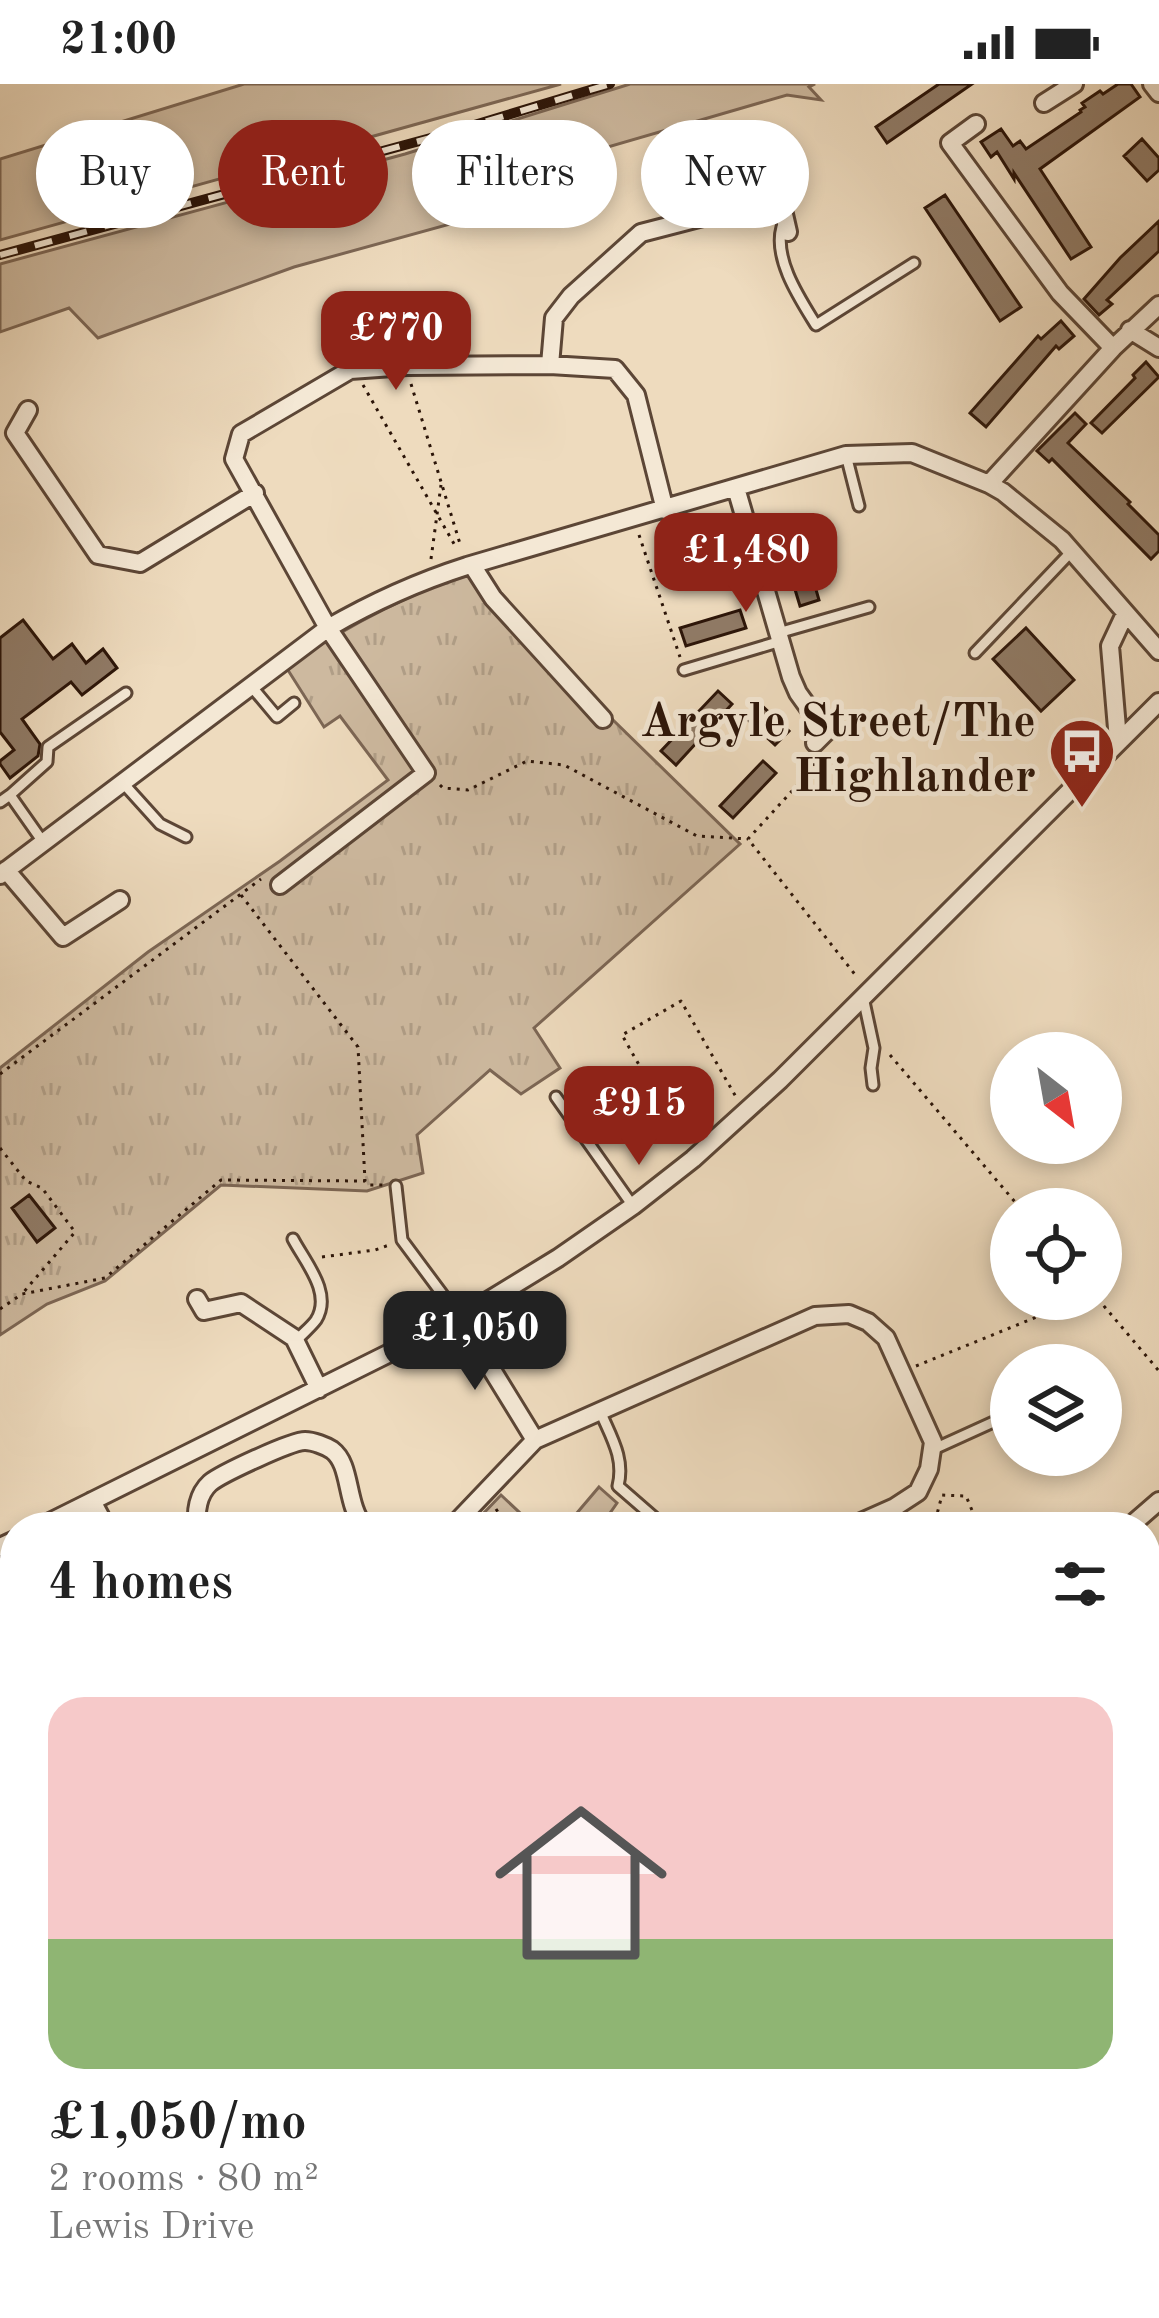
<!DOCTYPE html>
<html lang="en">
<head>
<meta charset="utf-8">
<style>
	:root { --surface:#fff; --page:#f6f6f6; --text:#222; --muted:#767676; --line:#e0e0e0; --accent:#8f2418 }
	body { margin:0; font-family:"Old Standard TT",serif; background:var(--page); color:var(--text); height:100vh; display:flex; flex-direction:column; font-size:45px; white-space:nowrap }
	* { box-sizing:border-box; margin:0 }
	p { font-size:39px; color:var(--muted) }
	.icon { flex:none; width:66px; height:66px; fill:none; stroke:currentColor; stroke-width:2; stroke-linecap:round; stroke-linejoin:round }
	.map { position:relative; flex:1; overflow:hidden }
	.drawer { position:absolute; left:0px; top:1428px; width:1161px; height:807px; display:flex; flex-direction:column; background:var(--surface); border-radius:48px 48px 0 0; box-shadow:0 6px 18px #0003 }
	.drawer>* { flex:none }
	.hud { position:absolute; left:36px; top:36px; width:1089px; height:108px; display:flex; gap:24px }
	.needle { width:78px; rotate:149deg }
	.tools { position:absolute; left:990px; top:948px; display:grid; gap:24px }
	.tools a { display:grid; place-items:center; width:132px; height:132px; border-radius:50%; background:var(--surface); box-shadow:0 6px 18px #0003; font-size:60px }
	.price { position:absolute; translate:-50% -102px; padding:0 27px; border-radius:24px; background:var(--accent); color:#fff; font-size:39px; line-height:78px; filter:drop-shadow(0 3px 6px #0008) }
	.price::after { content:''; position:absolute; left:50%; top:72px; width:36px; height:27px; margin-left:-18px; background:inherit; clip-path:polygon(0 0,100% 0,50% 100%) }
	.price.current { background:#222; color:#fff }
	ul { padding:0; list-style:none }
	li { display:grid; align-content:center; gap:24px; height:636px; padding:0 48px }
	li+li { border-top:3px solid var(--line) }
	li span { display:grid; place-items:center; height:372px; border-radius:36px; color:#555 }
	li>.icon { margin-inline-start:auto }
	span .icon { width:216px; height:216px; fill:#fffc; stroke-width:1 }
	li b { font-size:51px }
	h2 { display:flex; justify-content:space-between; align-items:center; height:144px; padding:0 48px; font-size:51px }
	.tag { padding:0 42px; border-radius:54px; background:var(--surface); box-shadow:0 6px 18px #0003; font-size:42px; line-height:108px }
	.tag.current { background:var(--accent); color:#fff }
	.status { display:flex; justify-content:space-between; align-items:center; height:84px; padding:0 60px; background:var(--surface); direction:ltr }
	.status svg { height:33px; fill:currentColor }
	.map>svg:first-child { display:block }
	.grass { fill:#cdb99f; stroke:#7c6654; stroke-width:3 }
	.park { fill:url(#park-tufts); stroke:#7c6654; stroke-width:3 }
	.building { fill:#907b67; stroke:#2b1408; stroke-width:3 }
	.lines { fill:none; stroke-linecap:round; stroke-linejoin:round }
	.lane-casing { stroke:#5c4636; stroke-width:15 }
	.street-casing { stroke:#5c4636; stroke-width:22 }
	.path { stroke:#2b1408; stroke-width:3; stroke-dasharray:3 6; stroke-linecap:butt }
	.lane { stroke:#f4e8d5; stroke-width:9 }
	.street { stroke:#f4e8d5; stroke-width:16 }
	.rail-casing { stroke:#2b1408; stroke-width:10 }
	.rail { stroke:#f4e8d5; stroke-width:6; stroke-dasharray:18; stroke-linecap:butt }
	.labels { text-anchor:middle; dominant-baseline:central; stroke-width:10; stroke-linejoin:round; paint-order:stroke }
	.poi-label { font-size:48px; font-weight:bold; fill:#2b1408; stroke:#f4e8d5; text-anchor:end }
</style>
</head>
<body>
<div class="status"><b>21:00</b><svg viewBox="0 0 49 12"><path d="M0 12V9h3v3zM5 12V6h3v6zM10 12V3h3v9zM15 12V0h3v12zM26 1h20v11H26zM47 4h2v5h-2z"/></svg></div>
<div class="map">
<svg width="1159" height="2234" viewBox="0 0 1159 2234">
	<defs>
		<pattern id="park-tufts" width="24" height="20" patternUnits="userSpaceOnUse" patternTransform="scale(3)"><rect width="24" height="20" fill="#cdb99f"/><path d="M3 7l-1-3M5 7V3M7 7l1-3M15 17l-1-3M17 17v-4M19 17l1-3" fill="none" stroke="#b09e87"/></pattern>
	</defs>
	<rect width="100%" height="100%" fill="#eedbbe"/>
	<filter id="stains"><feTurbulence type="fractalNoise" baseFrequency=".00167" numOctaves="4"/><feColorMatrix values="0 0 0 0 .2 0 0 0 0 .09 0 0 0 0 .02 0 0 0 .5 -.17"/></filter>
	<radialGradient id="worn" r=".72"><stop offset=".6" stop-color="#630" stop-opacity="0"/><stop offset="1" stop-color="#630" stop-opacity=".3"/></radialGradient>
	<path class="grass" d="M244 0H561L0 156V75Z
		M630 0H815L809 3 821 16 787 11 477 101 483 131 294 183 98 254 69 224 0 248V180L405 70Z
		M599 1403 617 1419 608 1432 621 1443H565Z
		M501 1411 535 1443H491L480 1433Z"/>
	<path class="park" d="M482 485 496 508 611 634 740 760 534 944 560 984 521 1010 490 986 417 1051 423 1089 367 1107 221 1101 105 1197 47 1220 0 1251V984L148 868 280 777 388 696 340 632 324 643 286 583C348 541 410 508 482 485Z
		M420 2220H503L485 2234H429Z"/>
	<path class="building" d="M939 0H972L887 59 876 43Z
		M1118 0H1131L1140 13 1040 85 1091 163 1071 175 1014 89V95L997 68 991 73 981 58 1001 45 1013 62 1020 57 1026 65 1081 28 1080 26 1085 23 1082 19 1100 7 1103 10Z
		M1142 55 1159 74V86L1147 97 1124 72Z
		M945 111 1021 223 1000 237 925 124Z
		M1159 137V167L1107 216 1112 220 1099 231 1084 215 1120 174Z
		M1061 237 1074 252 1059 265 1056 262 986 343 970 329 1038 252 1041 255Z
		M1146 278 1159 293 1102 349 1091 339 1135 294 1133 291Z
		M1075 329 1086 340 1068 359 1130 418 1128 420 1159 451V467L1151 475 1052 375 1049 378 1037 367Z
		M796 436 819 516 800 522 776 442Z
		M720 450 725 469 664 487 659 468Z
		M740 526 746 544 686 562 680 544Z
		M23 536 53 575 72 560 86 579 103 565 117 584 82 611 71 598 22 635 40 660 38 672 10 694 0 680V677L14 666 0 648V554Z
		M1026 544 1074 596 1041 627 993 575Z
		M718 607 732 620 676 681 661 667Z
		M760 620 789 647 775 661 747 635Z
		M763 677 776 689 733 734 720 722Z
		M29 1111 55 1144 37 1158 12 1124Z"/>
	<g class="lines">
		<defs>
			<path id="lane" d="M782 143C773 175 800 215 816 241L914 179
				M846 371 859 422
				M778 549 869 523
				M975 569 1072 467
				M684 586 781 557
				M251 602 277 633 294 619
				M123 699 160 740 186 753
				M10 711 47 678 48 663 126 609
				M0 718 10 711 43 758
				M863 913 874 964 871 984 873 1001
				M556 1013 633 1122
				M396 1102 402 1156 460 1234
				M293 1155C305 1178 333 1209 316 1236 311 1243 302 1250 296 1257
				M600 1327C611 1353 625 1374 618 1402L665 1443
				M934 1365 1011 1330"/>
			<path id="street" d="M1152 0 1159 9
				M1044 19 1074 0
				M976 40 950 59 1060 209 1113 264
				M1130 246 1159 264
				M550 281 554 234 571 212 641 149 780 113 788 148
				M28 326 15 349 98 471 140 479 255 409
				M989 400 1113 264 1159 221
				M736 404 791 593 798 609 826 648 815 659
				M472 481 493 514 603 635
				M1118 656 1110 562 1125 530
				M6 786 63 853 120 816
				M0 791 328 544C373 518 417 498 467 482L846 371 912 369 989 400 1003 408 1062 456 1159 567
				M280 801 426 689 328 544 234 375 241 350 350 286 407 282 550 281 615 285 636 311 665 426
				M197 1215 204 1227 241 1219 294 1254 319 1305
				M460 1234 535 1356
				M92 1417 106 1443
				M40 1443 460 1234 558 1174 633 1122 693 1075 780 996 1159 618
				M198 1443C195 1428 198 1410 210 1399 221 1390 291 1357 305 1357 313 1357 326 1362 332 1366 352 1381 345 1419 364 1443
				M452 1443 535 1356 815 1232 849 1230 868 1238 886 1254 933 1358 929 1385 918 1408 895 1423 850 1443
				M1129 1443 1159 1417
				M0 1463 15 1456
				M0 1622 15 1641
				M0 1947 15 1935
				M0 2165 15 2183
				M47 2220 59 2234
				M840 2220 849 2234
				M226 2234 245 2220"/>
		</defs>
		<use href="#lane" class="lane-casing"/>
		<use href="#street" class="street-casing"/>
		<path class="path" d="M411 300 461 463
			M363 301 457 465
			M639 451 680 573
			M431 475 441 401
			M814 679V683L748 755 857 893
			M440 701 443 704 468 706 527 677 564 681 697 752 748 755
			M241 811 358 963 365 1097
			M890 971 1021 1125
			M0 990 261 795
			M683 1058 622 951 681 917 736 1013
			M0 1064 26 1097 42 1104 75 1148 22 1210
			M322 1173 375 1166 389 1161
			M1098 1215 1159 1287
			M0 1225 22 1210 105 1194 221 1096 365 1097 369 1101H383
			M916 1282 1081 1215
			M496 1425 508 1443
			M944 1443 936 1434 942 1411 966 1412 979 1443
			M15 1745 8 1752 15 1761
			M415 2220 425 2234
			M498 2234 507 2227"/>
		<use href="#lane" class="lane"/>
		<use href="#street" class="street"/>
		<defs>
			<path id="rail" d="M0 171 438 52 610 0"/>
		</defs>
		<use href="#rail" class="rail-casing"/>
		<use href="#rail" class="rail"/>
	</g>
	<defs>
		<symbol id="bus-pin" viewBox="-11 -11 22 30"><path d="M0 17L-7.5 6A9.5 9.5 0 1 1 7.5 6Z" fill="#8f2418" stroke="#f4e8d5"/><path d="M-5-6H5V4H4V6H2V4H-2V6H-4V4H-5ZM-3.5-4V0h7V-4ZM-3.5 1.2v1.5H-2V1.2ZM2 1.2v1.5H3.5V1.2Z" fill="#fff"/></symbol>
	</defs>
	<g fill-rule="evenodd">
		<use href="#bus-pin" x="1044" y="629" width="76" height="104"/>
	</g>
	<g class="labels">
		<g class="poi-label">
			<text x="1036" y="639">Argyle Street/The<tspan x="1036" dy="55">Highlander</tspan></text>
		</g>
	</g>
	<rect width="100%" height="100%" filter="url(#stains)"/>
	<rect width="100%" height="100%" fill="url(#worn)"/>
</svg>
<div class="tools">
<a><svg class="needle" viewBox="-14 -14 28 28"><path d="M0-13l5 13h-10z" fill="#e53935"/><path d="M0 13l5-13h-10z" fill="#767676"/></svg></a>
<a><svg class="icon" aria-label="locate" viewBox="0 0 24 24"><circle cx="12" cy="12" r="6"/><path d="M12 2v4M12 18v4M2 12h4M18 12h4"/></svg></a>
<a><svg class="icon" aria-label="layers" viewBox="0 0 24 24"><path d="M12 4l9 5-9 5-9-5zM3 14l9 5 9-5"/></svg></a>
</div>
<b class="price" style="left:396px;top:309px">£770</b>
<b class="price" style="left:746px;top:531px">£1,480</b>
<b class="price" style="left:639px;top:1084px">£915</b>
<b class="price current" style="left:475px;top:1309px">£1,050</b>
<div class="hud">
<a class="tag">Buy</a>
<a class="tag current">Rent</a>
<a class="tag">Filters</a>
<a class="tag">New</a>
</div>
<section class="drawer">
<h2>4 homes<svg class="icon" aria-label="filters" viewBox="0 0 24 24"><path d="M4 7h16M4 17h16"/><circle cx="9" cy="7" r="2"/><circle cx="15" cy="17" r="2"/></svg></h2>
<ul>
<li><span style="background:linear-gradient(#f6c9c9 65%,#8fb573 0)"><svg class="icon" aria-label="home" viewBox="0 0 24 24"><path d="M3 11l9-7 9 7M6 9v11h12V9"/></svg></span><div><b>£1,050/mo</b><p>2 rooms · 80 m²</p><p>Lewis Drive</p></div></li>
</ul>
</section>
</div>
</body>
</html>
